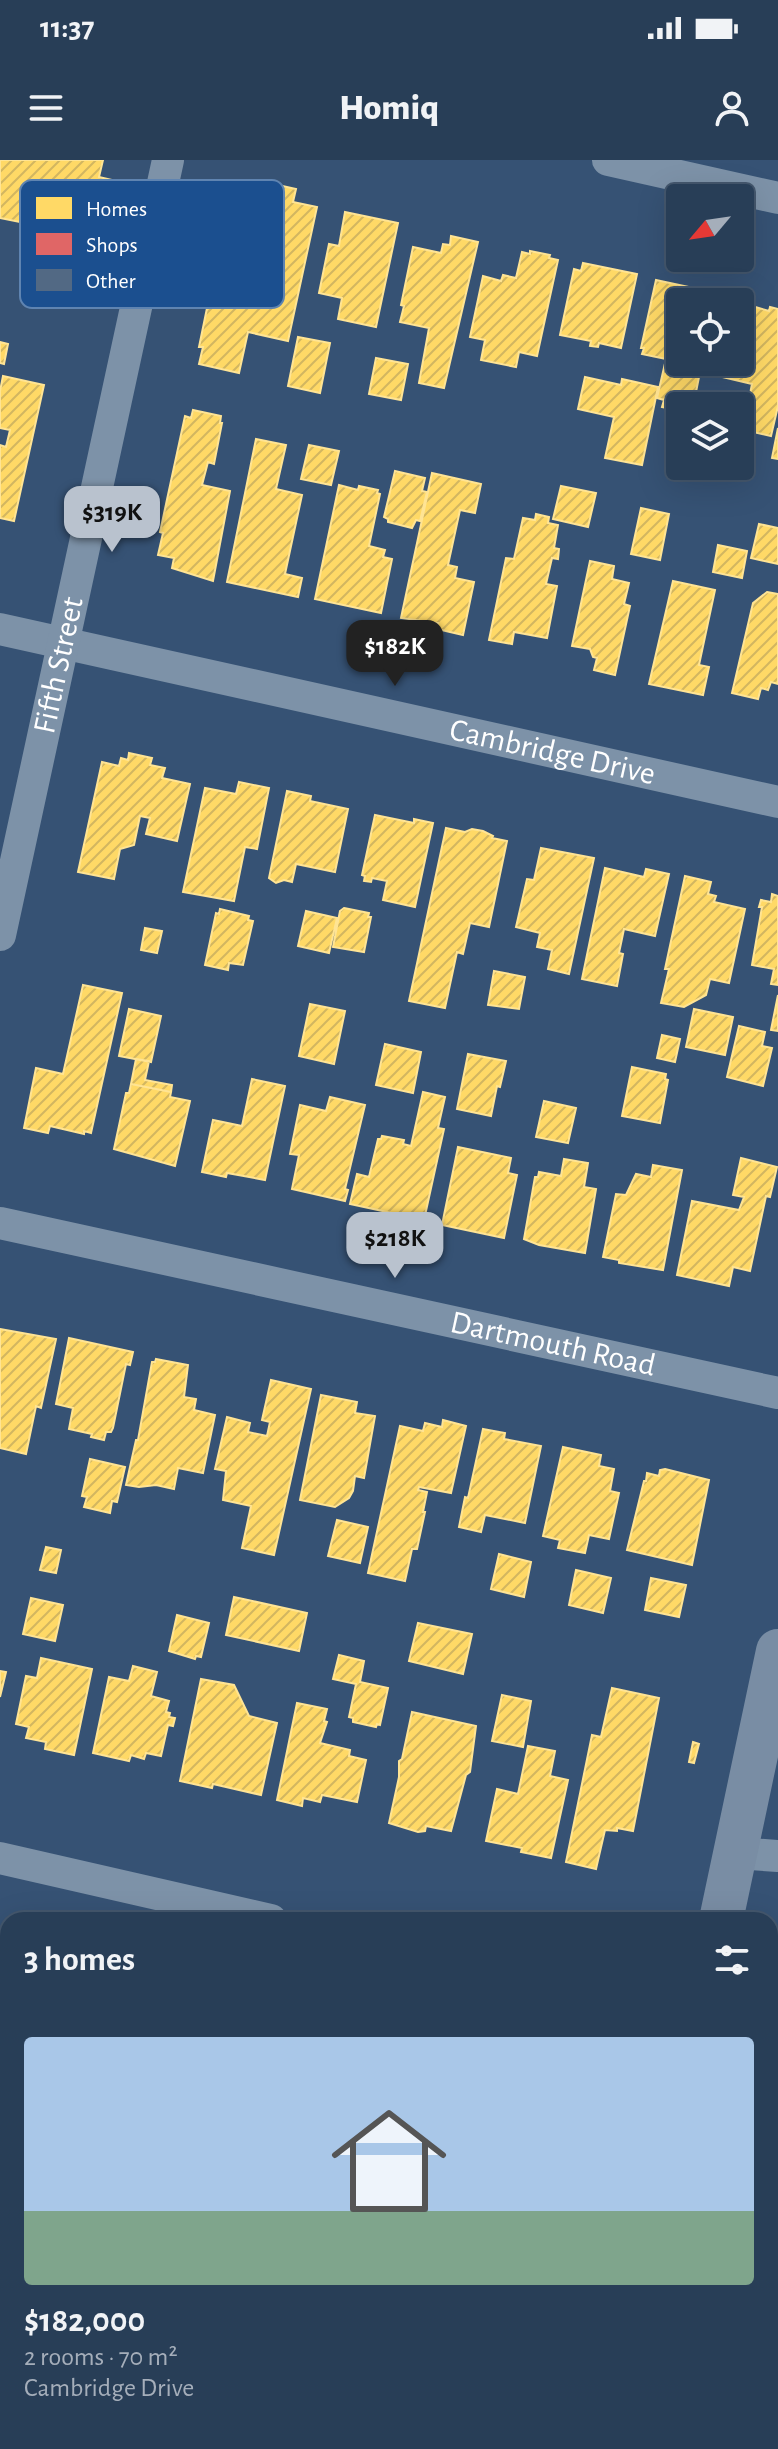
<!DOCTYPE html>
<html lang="en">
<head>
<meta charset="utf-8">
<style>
	:root { --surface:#283e57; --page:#344961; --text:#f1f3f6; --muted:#a5aeba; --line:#44576d; --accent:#b9c2ce }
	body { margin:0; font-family:"Alegreya Sans",sans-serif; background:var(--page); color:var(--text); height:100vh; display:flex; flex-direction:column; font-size:30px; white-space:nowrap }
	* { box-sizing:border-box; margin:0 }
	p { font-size:26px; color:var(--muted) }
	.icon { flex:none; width:44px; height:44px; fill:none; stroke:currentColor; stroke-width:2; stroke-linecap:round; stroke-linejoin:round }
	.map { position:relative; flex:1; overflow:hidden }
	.side { position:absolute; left:0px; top:1752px; width:778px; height:538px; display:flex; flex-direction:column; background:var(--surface); border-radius:24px 24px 0 0; box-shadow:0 8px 32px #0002,0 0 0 2px var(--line) }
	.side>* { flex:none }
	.needle { width:52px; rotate:241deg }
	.fabs { position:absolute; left:666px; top:24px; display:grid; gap:16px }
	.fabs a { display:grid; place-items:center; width:88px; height:88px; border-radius:8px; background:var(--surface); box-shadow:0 8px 32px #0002,0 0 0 2px var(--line); font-size:40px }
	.price { position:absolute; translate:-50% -68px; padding:0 18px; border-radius:16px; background:var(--accent); color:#111; font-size:26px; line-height:52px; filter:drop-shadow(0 2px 4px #0008) }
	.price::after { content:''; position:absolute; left:50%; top:48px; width:24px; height:18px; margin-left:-12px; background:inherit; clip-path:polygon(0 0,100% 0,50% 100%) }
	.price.active { background:#222; color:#fff }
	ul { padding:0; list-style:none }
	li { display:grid; align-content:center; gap:16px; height:424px; padding:0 24px }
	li+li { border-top:2px solid var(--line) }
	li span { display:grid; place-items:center; height:248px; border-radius:8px; color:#555 }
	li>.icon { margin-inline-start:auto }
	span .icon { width:144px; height:144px; fill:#fffc; stroke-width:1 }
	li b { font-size:34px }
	h2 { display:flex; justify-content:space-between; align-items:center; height:96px; padding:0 24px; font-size:34px }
	.status { display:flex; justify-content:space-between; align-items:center; height:56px; padding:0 40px; background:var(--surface); direction:ltr }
	.status svg { height:22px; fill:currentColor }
	header { display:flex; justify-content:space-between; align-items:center; height:104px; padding:0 24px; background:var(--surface); font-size:36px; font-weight:800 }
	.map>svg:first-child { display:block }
	.homes { fill:url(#homes-hatch); stroke:#ffe494; stroke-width:2 }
	.shops { fill:url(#shops-hatch); stroke:#e99494; stroke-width:2 }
	.building { fill:url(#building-hatch); stroke:#92a2b6; stroke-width:2 }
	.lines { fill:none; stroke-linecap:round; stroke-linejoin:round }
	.minor { stroke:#7d92a8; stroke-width:32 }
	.tertiary { stroke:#7d92a8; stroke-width:40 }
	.secondary { stroke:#798da4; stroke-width:44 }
	.labels { text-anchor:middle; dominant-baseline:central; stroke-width:8; stroke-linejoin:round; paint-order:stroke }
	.street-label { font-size:32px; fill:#fff; stroke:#1b4f8f }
	.key { fill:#1b4f8f; stroke:#5f84b1; stroke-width:2 }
	.key-label { font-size:22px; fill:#fff }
</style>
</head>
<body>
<div class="status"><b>11:37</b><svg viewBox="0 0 49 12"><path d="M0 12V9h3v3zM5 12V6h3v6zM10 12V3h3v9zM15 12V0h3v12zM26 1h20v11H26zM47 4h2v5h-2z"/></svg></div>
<header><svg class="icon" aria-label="menu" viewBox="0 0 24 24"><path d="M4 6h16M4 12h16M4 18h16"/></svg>Homiq<svg class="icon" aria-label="person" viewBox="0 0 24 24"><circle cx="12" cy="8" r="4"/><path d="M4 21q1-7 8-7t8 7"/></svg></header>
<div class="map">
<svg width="778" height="2289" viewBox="0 0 778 2289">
	<defs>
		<pattern id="homes-hatch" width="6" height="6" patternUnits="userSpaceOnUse" patternTransform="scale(2)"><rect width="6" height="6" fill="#ffd966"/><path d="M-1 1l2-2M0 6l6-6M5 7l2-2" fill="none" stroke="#d2b660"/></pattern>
		<pattern id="shops-hatch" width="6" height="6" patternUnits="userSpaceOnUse" patternTransform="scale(2)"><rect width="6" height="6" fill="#e06666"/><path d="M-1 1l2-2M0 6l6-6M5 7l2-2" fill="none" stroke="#ac5d5d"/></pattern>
		<pattern id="building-hatch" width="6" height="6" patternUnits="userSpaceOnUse" patternTransform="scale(2)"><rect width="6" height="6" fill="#526984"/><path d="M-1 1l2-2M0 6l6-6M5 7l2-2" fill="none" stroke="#6c8096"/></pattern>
	</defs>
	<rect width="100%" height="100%" fill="#365274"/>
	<path class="homes" d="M0 0H103L99 17 112 20 108 41 95 38 76 128 39 120 50 68 0 58Z
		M269 23 296 29 293 42 317 47 288 181 248 172 239 213 199 204 203 187H199L213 119 237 29 266 36Z
		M345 52 398 63 376 167 338 159 342 138 319 133 329 84 339 86Z
		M451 76 478 82 444 228 419 223 429 168 400 162 404 146 401 145 413 87 441 93 443 84 450 85Z
		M530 91 550 95 549 98 558 100 537 196 519 192 516 207 481 200 485 180 470 177 483 116 501 121 503 115 516 118 522 92 530 94Z
		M583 103 637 114 621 188 599 183 598 187 590 186 591 181 560 175 574 109 581 111Z
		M656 120 717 133 716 142H680V202H702L694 242 691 246H680V251L662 247 664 240 657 238 666 199 642 194 644 188H641Z
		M742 143 769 151 770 147 778 149V246L771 276 740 269 743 243 748 244 752 224 718 216 721 202H740Z
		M298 177 330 183 320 233 288 226Z
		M0 182 8 184 4 204 0 203Z
		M376 198 408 204 401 240 369 234Z
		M3 216 44 225 14 361 0 358V285L6 287 10 270 0 268V231Z
		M585 217 621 225 622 219 658 227 642 305 605 298 614 257 578 249Z
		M193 250 221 256 220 263H222L214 304 208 302 202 325 230 331 213 421 172 408 174 398 158 395 163 373 160 372 185 256 191 258Z
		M778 268V299L772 298Z
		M256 279 286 285 276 329 302 335 285 414 302 418 298 437 227 422Z
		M309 285 339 291 331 325 301 319Z
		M395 311 425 318 422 331 427 332 420 361 416 360 412 368 388 362V359L384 357Z
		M432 313 481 324 475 353 460 350 448 405 457 407 455 418 474 422 463 475 437 469 438 463 401 458Z
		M339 325 358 330 359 326 378 330 377 333 380 334 369 386 385 390 383 397 392 399 381 453 315 439Z
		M561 326 596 333 588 367 553 359Z
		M641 348 669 354 660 400 631 394Z
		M536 354 549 357 548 363 558 365 554 388 559 389 558 399 552 398 546 424 557 426 547 478 514 472 512 484 489 480 506 398 514 399 523 358 535 360Z
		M759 364 778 368V404L751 398Z
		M718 385 747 391 742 418 713 412Z
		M590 401 614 406 612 419 629 423 624 444 630 446 615 515 594 510 597 498 593 497 590 489 572 486Z
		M673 421 715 430 699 505 709 507 703 535 649 524Z
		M767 432 778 434V524L771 522 768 530 761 528 758 539 732 533 753 443Z
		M129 593 152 598 150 605 165 608 162 618 190 624 177 681 146 674 150 658 140 656 134 685 120 689 114 719 78 712 102 602 119 606 121 598 128 600Z
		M239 622 269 628 257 689 245 687 234 741 183 732 205 628 236 634Z
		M287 631 311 636 310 641 348 649 335 712 296 704 292 722 284 720 276 723 269 718Z
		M375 655 414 663V659L433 663 415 747 383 740 387 721 372 718 371 722 364 721 365 716 362 715Z
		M446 668 465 672 472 669 483 671 493 676 492 678 507 681 489 767 470 763 463 794 457 792 445 848 409 841Z
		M541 688 594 698 569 814 548 809 552 790 537 787 540 773 516 767 527 719 534 720Z
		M605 708 644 717 646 709 669 714 655 776 624 769 619 793 623 794 617 826 582 819Z
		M685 716 711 722 708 734 716 736 714 742 745 749 729 823 710 819 706 835 684 847 661 843 669 809H665Z
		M772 734 778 736V825L771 824 774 809 752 805 762 747H759L761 740 771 742Z
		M344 748 369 753 368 757H371L364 792 333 787 340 751Z
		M220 749 249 756 248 760 253 761 243 805 229 803 228 810 205 805 216 753 219 754Z
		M306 751 337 758 329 793 298 786Z
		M145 768 162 771 157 793 141 790Z
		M494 811 525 817 519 849 488 845Z
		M83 825 122 833 91 973 84 971V974L50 966 48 973 24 968 36 908 63 914Z
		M778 835V871L771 870Z
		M310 844 345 851 334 904 299 896Z
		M129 849 161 856 151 902 119 896Z
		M694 849 733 857 725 895 686 887Z
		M739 866 765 872 762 886 772 888 763 926 727 917Z
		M662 875 680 879 675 902 657 898Z
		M385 884 421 892 413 933 376 925Z
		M468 894 506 901 500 927 497 926 491 956 457 949Z
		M136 899 149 901 145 920 172 925 171 932 131 924Z
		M632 907 666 914 665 919 668 920 660 963 622 956Z
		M252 919 285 926 265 1020 227 1013 226 1017 202 1012 213 960 242 966Z
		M131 924 171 932 170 937 190 941 175 1006 114 989 126 933H129Z
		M423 932 445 937 438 968 444 969 424 1060 350 1044 357 1014 369 1017 378 979H381L382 976 404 980 403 984 411 986Z
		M330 937 365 945 345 1029 348 1030 345 1041 292 1029 299 995 290 994 300 945 326 951Z
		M544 941 576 948 568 983 536 977Z
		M458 987 511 998 508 1013 517 1015 504 1078 442 1065Z
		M741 998 777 1007 770 1037 766 1036 750 1111 733 1107 729 1126 677 1115 692 1041 739 1050 744 1037 733 1035Z
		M564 999 588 1003 584 1027 596 1029 585 1093 539 1085 524 1079 535 1017H538L539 1012 561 1016Z
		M653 1005 682 1010 663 1110 619 1103V1100L603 1097 616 1034 626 1035 636 1014 651 1017Z
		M0 1169 56 1179 41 1248 36 1246 26 1294 0 1288Z
		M69 1178 133 1192 130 1205 126 1204 113 1268 111 1272H106L104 1280 91 1277 92 1274 69 1269 73 1248 56 1244Z
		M156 1199 188 1205 184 1237 196 1239 194 1250 215 1255 203 1313 178 1308 174 1329 156 1325 139 1327 126 1325 136 1280H138L152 1202H155Z
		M271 1220 311 1229 274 1395 242 1388 251 1346 223 1340 226 1311 215 1309 227 1257 250 1263 248 1272 267 1276 270 1262 262 1260Z
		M321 1235 357 1242 355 1253 375 1256 364 1318 355 1316 353 1331 349 1338 335 1347 300 1340Z
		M443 1260 466 1266 451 1333 419 1327 418 1330 427 1332 423 1352H425L417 1389H412L405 1421 368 1413 400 1266 423 1271 425 1263 442 1267Z
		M483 1269 505 1273 504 1279 541 1286 525 1363 485 1355 481 1372 459 1367 465 1337 468 1338Z
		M563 1287 601 1295 599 1306 614 1309 610 1331 619 1333 609 1379 589 1375 585 1393 558 1388 560 1380 543 1376Z
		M90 1299 125 1307 117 1342 112 1341 110 1353 84 1347 87 1337 82 1336Z
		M665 1309 709 1320 692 1405 627 1390 644 1321H646L647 1313 659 1316 660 1310Z
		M337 1360 368 1367 360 1403 328 1396Z
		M46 1387 61 1390 56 1413 40 1410Z
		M499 1394 531 1402 524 1437 491 1429Z
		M576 1410 611 1418 603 1453 569 1445Z
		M651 1418 686 1425 679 1457 645 1450Z
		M234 1437 307 1453 299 1491 226 1475Z
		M31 1438 63 1445 55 1481 23 1474Z
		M177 1455 209 1463 201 1497 196 1496 195 1499 169 1491Z
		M418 1463 472 1474 463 1514 409 1501Z
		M339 1495 364 1501 360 1522 388 1528 380 1565 377 1564 376 1567 353 1562V1558L349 1557 356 1524 333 1519Z
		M41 1498 92 1509 74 1595 45 1589 46 1582 26 1578 29 1567 16 1564 26 1516 37 1518Z
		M133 1506 157 1512 151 1536 169 1541 166 1552 170 1553 169 1557 175 1558 173 1566 168 1565 161 1596 146 1593 144 1599 131 1595 129 1601 93 1593 109 1517 129 1521Z
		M0 1511 6 1512 0 1537Z
		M201 1519 234 1525 249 1556 277 1563 261 1635 213 1624 212 1628 180 1621Z
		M612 1528 659 1538 633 1671 617 1668V1671L605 1670 596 1709 566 1702 592 1575 601 1577Z
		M502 1535 531 1541 523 1587 492 1581Z
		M297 1543 327 1549 324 1561 327 1562 320 1583 350 1590 349 1596 366 1600 357 1642 322 1635 320 1642 303 1638 302 1646 277 1640Z
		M412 1552 476 1566 470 1612 466 1615 451 1671 426 1666 425 1671 418 1672 389 1663 399 1617V1601L402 1599Z
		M693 1582 699 1584 694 1603 689 1602Z
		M528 1586 555 1591 550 1616 568 1620 551 1698 521 1692 522 1688 486 1681 497 1629 518 1634Z
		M8 1869V1901L1 1900Z
		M0 1934 8 1936V1974L5 1973 2 1984Z
		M0 2151 8 2153V2241L0 2239Z
		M186 2282H251L250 2289H188L185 2288Z
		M271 2282H315L310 2289H273L268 2286Z"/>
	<path class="shops" d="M778 1880V1915L774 1900Z
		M778 2135V2163L770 2147V2139Z
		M463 2282H524L523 2289H458Z"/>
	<path class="building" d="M778 2232V2285L771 2289H757L754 2282H770V2237Z"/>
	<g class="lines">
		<g class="minor">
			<path d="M608 0 778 38"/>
			<path id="s1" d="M0 469 778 642"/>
			<path id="s2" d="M0 775 168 0"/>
			<path id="s3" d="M0 1063 778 1233"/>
			<path d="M735 1693 778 1696"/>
			<path d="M0 1698 271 1760"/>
			<path d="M770 1809 778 1803"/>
			<path d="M770 1990 778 2005"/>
		</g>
		<path class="tertiary" d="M394 2289 400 2282"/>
		<path class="secondary" d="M721 1760 778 1491
			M613 2289 614 2282"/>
	</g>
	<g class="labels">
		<g class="street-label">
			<text stroke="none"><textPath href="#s2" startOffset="276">Fifth Street</textPath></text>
			<text stroke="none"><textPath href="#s1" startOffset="566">Cambridge Drive</textPath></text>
			<text stroke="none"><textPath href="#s3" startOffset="566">Dartmouth Road</textPath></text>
		</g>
	</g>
	<rect x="20" y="20" width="264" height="128" rx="12" class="key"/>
	<rect x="36" y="37" width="36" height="22" fill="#ffd966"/>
	<rect x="36" y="73" width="36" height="22" fill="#e06666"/>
	<rect x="36" y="109" width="36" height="22" fill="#526984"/>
	<g class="key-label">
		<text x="86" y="56">Homes</text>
		<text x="86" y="92">Shops</text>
		<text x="86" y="128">Other</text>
	</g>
</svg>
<div class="fabs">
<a><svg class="needle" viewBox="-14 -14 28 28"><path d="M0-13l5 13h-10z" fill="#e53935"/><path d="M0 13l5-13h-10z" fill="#a5aeba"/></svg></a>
<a><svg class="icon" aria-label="locate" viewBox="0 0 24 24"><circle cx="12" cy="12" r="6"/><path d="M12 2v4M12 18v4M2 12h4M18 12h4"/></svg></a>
<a><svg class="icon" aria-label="layers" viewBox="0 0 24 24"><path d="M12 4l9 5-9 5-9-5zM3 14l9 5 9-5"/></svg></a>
</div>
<b class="price" style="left:112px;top:394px">$319K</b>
<b class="price active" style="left:395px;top:528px">$182K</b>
<b class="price" style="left:395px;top:1120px">$218K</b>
<section class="side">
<h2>3 homes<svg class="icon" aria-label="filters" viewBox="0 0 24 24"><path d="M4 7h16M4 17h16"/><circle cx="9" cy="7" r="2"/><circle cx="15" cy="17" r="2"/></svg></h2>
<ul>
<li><span style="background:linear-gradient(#a9c7e8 70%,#7fa58c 0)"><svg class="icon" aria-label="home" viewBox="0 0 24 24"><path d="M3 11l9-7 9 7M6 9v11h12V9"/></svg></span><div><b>$182,000</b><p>2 rooms · 70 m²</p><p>Cambridge Drive</p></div></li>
</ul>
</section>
</div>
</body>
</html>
